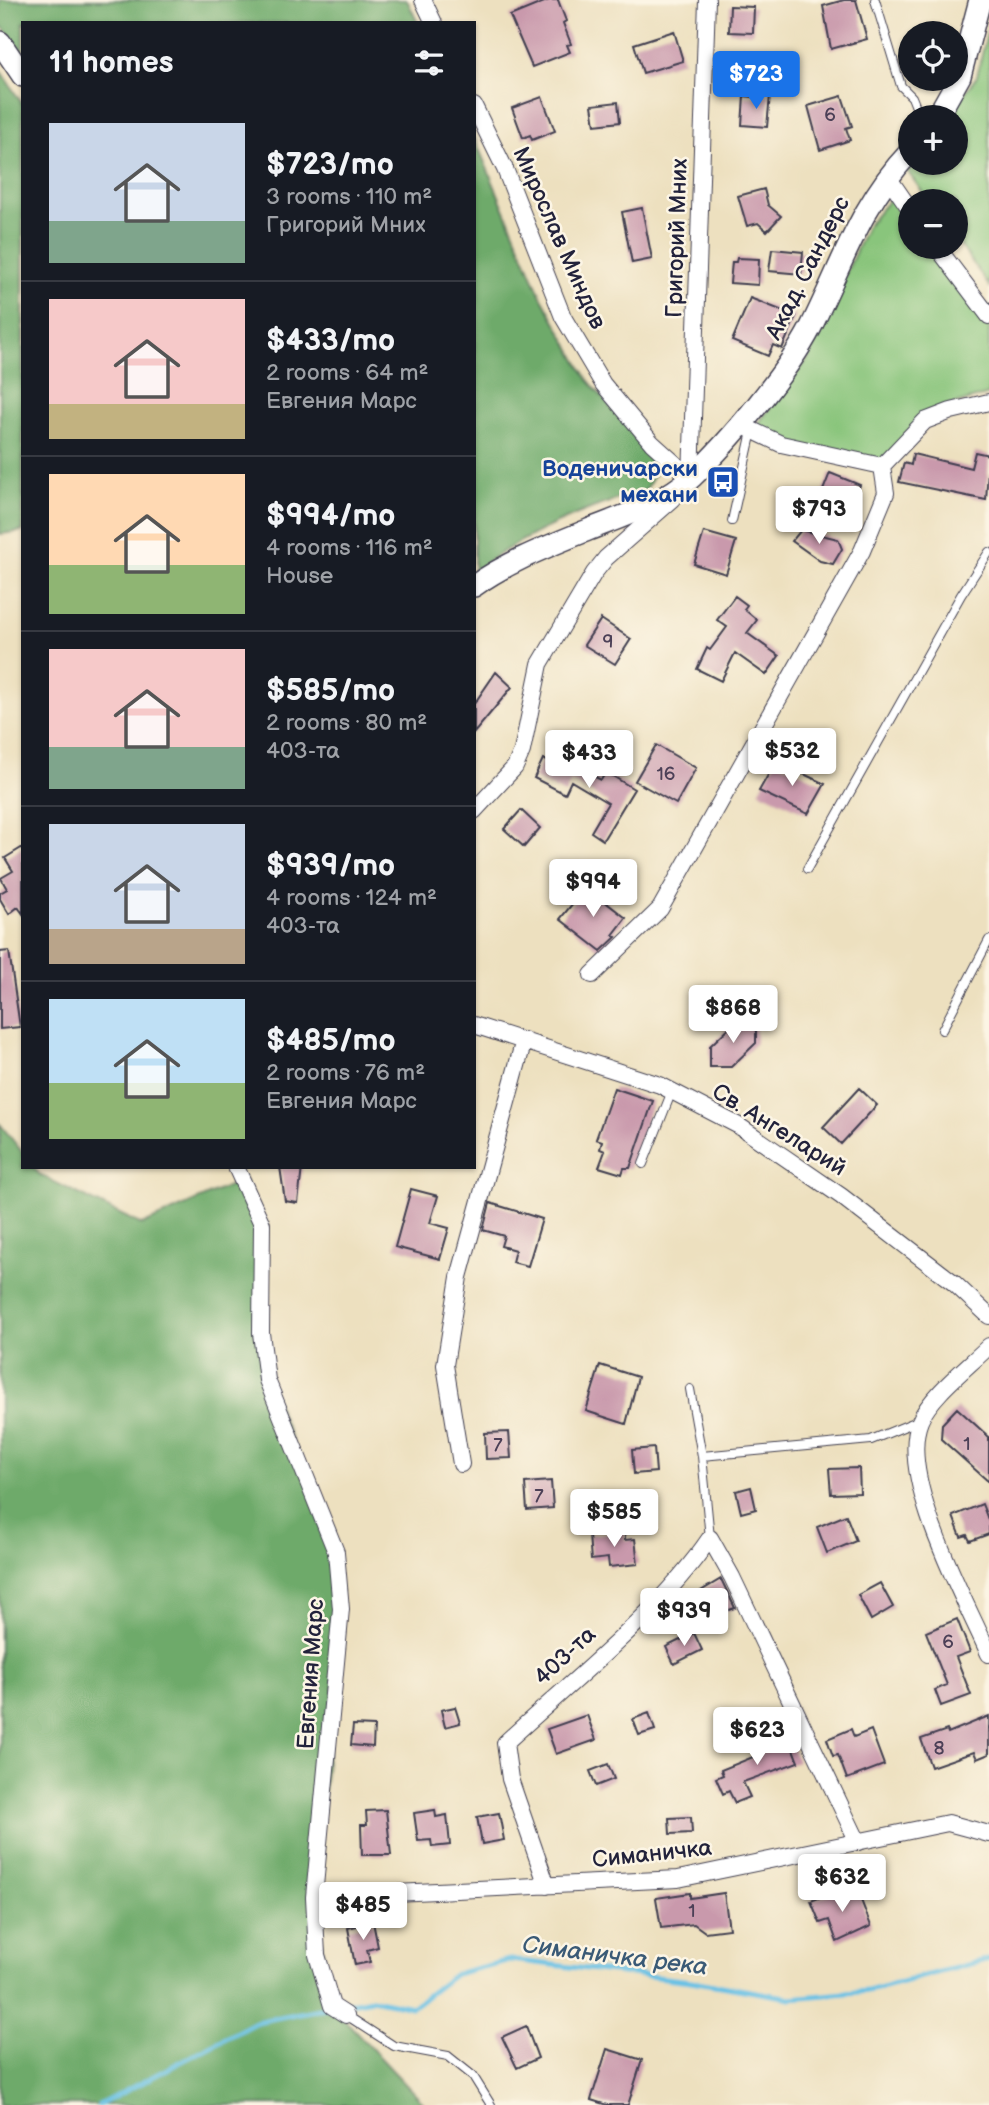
<!DOCTYPE html>
<html lang="en">
<head>
<meta charset="utf-8">
<style>
	:root { --surface:#171b24; --page:#242831; --text:#f1f3f6; --muted:#9ea1a6; --line:#363941; --accent:#1a73e8 }
	body { margin:0; font-family:"Balsamiq Sans",sans-serif; background:var(--page); color:var(--text); height:100vh; display:flex; flex-direction:column; font-size:26px; white-space:nowrap }
	* { box-sizing:border-box; margin:0 }
	p { font-size:23px; color:var(--muted) }
	.icon { flex:none; width:38px; height:38px; fill:none; stroke:currentColor; stroke-width:2; stroke-linecap:round; stroke-linejoin:round }
	.map { position:relative; flex:1; overflow:hidden }
	.details { position:absolute; left:21px; top:21px; width:455px; height:1148px; display:flex; flex-direction:column; background:var(--surface); border-radius:0px; box-shadow:0 2px 5px #0004 }
	.details>* { flex:none }
	.tools { position:absolute; left:898px; top:21px; display:grid; gap:14px }
	.tools a { display:grid; place-items:center; width:70px; height:70px; border-radius:50%; background:var(--surface); box-shadow:0 2px 5px #0004; font-size:35px }
	.price { position:absolute; translate:-50% -60px; padding:0 16px; border-radius:7px; background:#fff; color:#222; font-size:23px; line-height:46px; filter:drop-shadow(0 2px 4px #0008) }
	.price::after { content:''; position:absolute; left:50%; top:42px; width:21px; height:16px; margin-left:-10px; background:inherit; clip-path:polygon(0 0,100% 0,50% 100%) }
	.price.selected { background:var(--accent); color:#fff }
	ul { padding:0; list-style:none }
	li { display:flex; align-items:center; gap:21px; height:175px; padding:0 28px }
	li+li { border-top:2px solid var(--line) }
	li span { display:grid; place-items:center; flex:none; width:196px; height:140px; border-radius:0px; color:#555 }
	li>.icon { margin-inline-start:auto }
	span .icon { width:84px; height:84px; fill:#fffc; stroke-width:1 }
	li b { font-size:30px }
	h2 { display:flex; justify-content:space-between; align-items:center; height:84px; padding:0 28px; font-size:30px }
	.map>svg:first-child { display:block }
	.green { fill:#89c57b; stroke:#56745b; stroke-width:2 }
	.forest { fill:#6eaa6b; stroke:#486653; stroke-width:2 }
	.lines { fill:none; stroke-linecap:round; stroke-linejoin:round }
	.stream { stroke:#67c1e5; stroke-width:5 }
	.building { fill:#c999ac }
	.service-casing { stroke:#403e4f; stroke-width:10 }
	.minor-casing { stroke:#403e4f; stroke-width:18 }
	.tertiary-casing { stroke:#403e4f; stroke-width:24 }
	.service { stroke:#fff; stroke-width:8 }
	.minor { stroke:#fff; stroke-width:16 }
	.tertiary { stroke:#fff; stroke-width:21 }
	.labels { text-anchor:middle; dominant-baseline:central; stroke-width:5; stroke-linejoin:round; paint-order:stroke }
	.number-label { font-size:19px; fill:#4c4057 }
	.street-label { font-size:23px; fill:#22223b; stroke:#fcf5e5 }
	.transit-label { font-size:23px; font-weight:bold; fill:#164399; stroke:#fcf5e5; text-anchor:end }
	.water-label { font-size:24px; font-style:italic; fill:#3a5a76; stroke:#fcf5e5 }
</style>
</head>
<body>
<div class="map">
<svg width="989" height="2105" viewBox="0 0 989 2105">
	<rect width="100%" height="100%" fill="#fcf5e5"/>
	<filter id="ink" filterUnits="userSpaceOnUse"><feTurbulence type="fractalNoise" baseFrequency=".0143" numOctaves="2"/><feDisplacementMap in="SourceGraphic" scale="14" xChannelSelector="R" yChannelSelector="G"/><feConvolveMatrix kernelMatrix="1 2 1 2 8 2 1 2 1" color-interpolation-filters="sRGB"/></filter>
	<filter id="wash" filterUnits="userSpaceOnUse"><feTurbulence type="fractalNoise" baseFrequency=".00686" numOctaves="4" result="noise"/><feDisplacementMap in="SourceGraphic" scale="28" xChannelSelector="R" yChannelSelector="G"/><feGaussianBlur stdDeviation="1.57" result="paint"/><feColorMatrix in="noise" values="0 0 0 0 0 0 0 0 0 0 0 0 0 0 0 0 0 1.4 0 .05"/><feComposite in="paint" operator="in"/></filter>
	<g filter="url(#wash)">
		<rect width="100%" height="100%" fill="#ede0bf"/>
		<path class="green" d="M989 25V286L956 239V201H929L908 172 915 163H956V117H947L977 76Z
			M893 195 910 218V247H931L989 326V394L928 412 886 467 787 443 757 425 808 359 867 226Z"/>
		<path class="forest" d="M0 0H407L418 23H23V53L0 24Z
			M0 70 23 105V531L0 534Z
			M474 137 541 296 588 380 659 465 646 490C586 508 524 533 474 572Z
			M0 1124 23 1153V1167H33L40 1175 142 1225 244 1179 262 1224 267 1380 319 1507 341 1609 314 1896 332 2006 425 2105H0Z"/>
		<g class="lines">
			<path class="stream" d="M339 2005 372 1999 412 2007 455 1974 510 1960 691 1981 791 1998 868 1991 989 1959
				M99 2105 256 2022 329 2007"/>
		</g>
		<g id="blocks">
			<path class="building" d="M549 0H558L566 21 563 23 571 44 567 45 570 52 532 67 510 16Z
				M844 0H856L867 39 831 49 823 6Z
				M730 6 754 7 753 33 729 32Z
				M674 31 683 61 643 73 634 44Z
				M754 94 770 95 767 127 742 125 744 96 754 97Z
				M842 96 852 126 846 128 850 140 820 150 808 106Z
				M542 97 555 131 532 140 530 135 523 138 512 108Z
				M618 102 620 122 595 125 592 105Z
				M764 189 768 205 781 216 767 231 758 223 747 226 738 196Z
				M642 208 652 259 632 263 622 212Z
				M772 249 803 252 801 274 769 271Z
				M737 258 759 259 758 285 730 283 732 262H736Z
				M750 298 796 316 782 349 773 345 768 356 732 341Z
				M975 452 989 455 986 500 899 482 904 463 911 465 913 454 971 468Z
				M830 473 860 485 849 513 826 504 829 496 822 493Z
				M801 530 838 539 842 549 833 564 820 561 792 541Z
				M704 532 736 541 726 574 694 564Z
				M735 596 747 605 744 609 757 620 747 633 779 656 766 675 735 653 721 681 697 669 707 648 710 650 727 627 717 620Z
				M601 619 631 639 615 664 584 645Z
				M496 672 512 687 474 733V704Z
				M656 745 696 768 676 804 635 781Z
				M543 759 561 768 564 761 601 780 606 772 634 789 603 840 591 832 608 803 571 781 565 794 534 778Z
				M776 761 825 784 808 814 759 791Z
				M521 810 540 828 524 847 504 829Z
				M23 847V914L18 907 9 914 0 899V893L7 889 1 878 13 871 5 858Z
				M586 887 626 918 613 935 616 937 601 951 560 919Z
				M9 951 20 1027 0 1029V952Z
				M735 1022H756V1043L731 1067H710V1046Z
				M614 1088 653 1101 630 1168H624L622 1174 599 1167 605 1151 600 1149 602 1141 596 1139Z
				M859 1088 877 1105 841 1144 823 1127Z
				M280 1167H302L298 1203 285 1201Z
				M411 1189 438 1196 430 1223 449 1228 440 1259 395 1247Z
				M490 1203 542 1219 528 1266 512 1262 515 1250 501 1246 504 1236 483 1230Z
				M600 1365 638 1377 626 1424 586 1411Z
				M957 1408 989 1437V1482L941 1439 942 1424Z
				M509 1432 511 1458 486 1459 485 1433Z
				M654 1448 656 1472 634 1474 632 1450Z
				M859 1468 860 1493 831 1494 829 1469Z
				M551 1481 553 1508 527 1510 525 1483Z
				M751 1487 756 1509 741 1513 736 1491Z
				M982 1504 989 1522V1534L970 1541 967 1535 961 1537 953 1516Z
				M846 1515 856 1541 827 1553 817 1527Z
				M625 1531V1540L635 1539 638 1564 609 1567 608 1558 591 1560 589 1535Z
				M721 1579 735 1608 711 1616 701 1591Z
				M880 1583 893 1607 871 1620 858 1595Z
				M957 1619 970 1652 956 1657 971 1695 941 1706 935 1690 947 1685 926 1632Z
				M694 1633 702 1650 674 1664 666 1647Z
				M455 1707 460 1723 445 1727 441 1710Z
				M649 1713 655 1730 639 1735 633 1719Z
				M587 1715 596 1740 556 1754 547 1729Z
				M989 1716V1754L977 1759 974 1752 931 1767 921 1739 947 1730 948 1733Z
				M353 1725 374 1726 373 1747 351 1745Z
				M851 1729 854 1737 871 1730 884 1765 847 1779 838 1755 833 1756 827 1739Z
				M787 1734 798 1762 743 1782 750 1797 735 1803 729 1791 723 1794 716 1778 723 1775 721 1770 763 1753 761 1749 768 1747 766 1742Z
				M608 1764 614 1779 596 1786 590 1771Z
				M386 1810 391 1855H362L361 1825H367L366 1811Z
				M435 1810 436 1817 447 1815 450 1845 432 1847 431 1840 418 1841 414 1813Z
				M499 1813 504 1840 482 1844 477 1817Z
				M691 1817 692 1833 670 1834 669 1818Z
				M843 1888 846 1896 859 1895 871 1926 837 1942 829 1920 820 1923 811 1901Z
				M690 1893V1898L724 1893 729 1929 705 1932 694 1924 661 1928 656 1898Z
				M373 1922 378 1947 367 1950 370 1962 355 1965 348 1928Z
				M526 2026 538 2058 517 2068 502 2037Z
				M607 2049 642 2060 628 2105H607L591 2100Z"/>
		</g>
	</g>
	<g filter="url(#ink)">
		<use href="#blocks" fill-opacity="0" stroke="#403e4f" stroke-width="2"/>
		<g class="lines">
			<defs>
				<path id="service" d="M875 0 901 86 912 97 920 117
					M732 521 752 431
					M807 869 961 595 989 552
					M942 1030 989 940
					M643 1164 672 1091
					M690 1389 702 1456 710 1538
					M702 1456 871 1440 920 1420
					M346 2015 394 2046 448 2056 473 2076 491 2105"/>
				<path id="minor" d="M423 0 434 23
					M474 106 505 169 563 317 603 384 652 443 691 478
					M888 177 910 209
					M937 247 989 316
					M739 424 781 444 882 466
					M882 466 925 421 951 411 989 402
					M691 478 707 0
					M474 811 515 767 522 751 540 664 594 573 606 558 673 499
					M592 975 660 909 862 551 886 493 882 466
					M474 1025 660 1085 739 1126 841 1196 954 1283 989 1316
					M236 1167 262 1224 261 1333 267 1380 336 1552 341 1609 314 1897 317 1955 332 2006 346 2015
					M989 1346C969 1366 930 1396 920 1421 897 1477 965 1599 989 1654
					M461 1464 445 1365 459 1277 524 1040
					M547 1886 510 1779 505 1743C572 1681 659 1613 710 1538L732 1577 858 1842
					M314 1897 678 1879 948 1823 989 1834"/>
				<path id="tertiary" d="M0 42 23 76
					M937 117 960 76 980 0
					M474 586C509 561 549 546 588 530 623 516 664 503 692 477 729 442 788 372 811 327 842 265 861 203 910 152"/>
			</defs>
			<use href="#service" class="service-casing"/>
			<use href="#minor" class="minor-casing"/>
			<use href="#tertiary" class="tertiary-casing"/>
			<use href="#service" class="service"/>
			<use href="#minor" class="minor"/>
			<use href="#tertiary" class="tertiary"/>
		</g>
	</g>
	<defs>
		<symbol id="bus-square" viewBox="-11 -11 22 22"><rect x="-9" y="-9" width="18" height="18" rx="4" fill="#1a4fb4" stroke="#fcf5e5"/><path d="M-5-6H5V4H4V6H2V4H-2V6H-4V4H-5ZM-3.5-4V0h7V-4ZM-3.5 1.2v1.5H-2V1.2ZM2 1.2v1.5H3.5V1.2Z" fill="#fff"/></symbol>
	</defs>
	<g fill-rule="evenodd">
		<use href="#bus-square" x="704" y="463" width="38" height="38"/>
	</g>
	<g class="labels">
		<g class="number-label">
			<text x="830" y="115">6</text>
			<text x="608" y="642">9</text>
			<text x="666" y="774">16</text>
			<text x="967" y="1444">1</text>
			<text x="498" y="1445">7</text>
			<text x="539" y="1496">7</text>
			<text x="948" y="1642">6</text>
			<text x="939" y="1748">8</text>
			<text x="692" y="1911">1</text>
		</g>
		<g class="street-label">
			<text transform="translate(559 238) rotate(66)">Мирослав Миндов</text>
			<text transform="translate(677 238) rotate(-88)">Григорий Мних</text>
			<text transform="translate(808 268) rotate(-63)">Акад. Сандерс</text>
			<text transform="translate(779 1130) rotate(32)">Св. Ангеларий</text>
			<text transform="translate(565 1656) rotate(-43)">403-та</text>
			<text transform="translate(311 1674) rotate(-86)">Евгения Марс</text>
			<text transform="translate(652 1854) rotate(-6)">Симаничка</text>
		</g>
		<g class="transit-label">
			<text x="698" y="469">Воденичарски<tspan x="698" dy="26">механи</tspan></text>
		</g>
		<g class="water-label">
			<text transform="translate(615 1956) rotate(7)">Симаничка река</text>
		</g>
	</g>
</svg>
<div class="tools">
<a><svg class="icon" aria-label="locate" viewBox="0 0 24 24"><circle cx="12" cy="12" r="6"/><path d="M12 2v4M12 18v4M2 12h4M18 12h4"/></svg></a>
<a>+</a>
<a>−</a>
</div>
<b class="price selected" style="left:756px;top:111px">$723</b>
<b class="price" style="left:819px;top:546px">$793</b>
<b class="price" style="left:792px;top:788px">$532</b>
<b class="price" style="left:589px;top:790px">$433</b>
<b class="price" style="left:593px;top:919px">$994</b>
<b class="price" style="left:733px;top:1045px">$868</b>
<b class="price" style="left:614px;top:1549px">$585</b>
<b class="price" style="left:684px;top:1648px">$939</b>
<b class="price" style="left:757px;top:1767px">$623</b>
<b class="price" style="left:842px;top:1914px">$632</b>
<b class="price" style="left:363px;top:1942px">$485</b>
<section class="details">
<h2>11 homes<svg class="icon" aria-label="filters" viewBox="0 0 24 24"><path d="M4 7h16M4 17h16"/><circle cx="9" cy="7" r="2"/><circle cx="15" cy="17" r="2"/></svg></h2>
<ul>
<li><span style="background:linear-gradient(#c9d6e8 70%,#7fa58c 0)"><svg class="icon" aria-label="home" viewBox="0 0 24 24"><path d="M3 11l9-7 9 7M6 9v11h12V9"/></svg></span><div><b>$723/mo</b><p>3 rooms · 110 m²</p><p>Григорий Мних</p></div></li>
<li><span style="background:linear-gradient(#f6c9c9 75%,#c2b280 0)"><svg class="icon" aria-label="home" viewBox="0 0 24 24"><path d="M3 11l9-7 9 7M6 9v11h12V9"/></svg></span><div><b>$433/mo</b><p>2 rooms · 64 m²</p><p>Евгения Марс</p></div></li>
<li><span style="background:linear-gradient(#ffd9b3 65%,#8fb573 0)"><svg class="icon" aria-label="home" viewBox="0 0 24 24"><path d="M3 11l9-7 9 7M6 9v11h12V9"/></svg></span><div><b>$994/mo</b><p>4 rooms · 116 m²</p><p>House</p></div></li>
<li><span style="background:linear-gradient(#f6c9c9 70%,#7fa58c 0)"><svg class="icon" aria-label="home" viewBox="0 0 24 24"><path d="M3 11l9-7 9 7M6 9v11h12V9"/></svg></span><div><b>$585/mo</b><p>2 rooms · 80 m²</p><p>403-та</p></div></li>
<li><span style="background:linear-gradient(#c9d6e8 75%,#b9a48a 0)"><svg class="icon" aria-label="home" viewBox="0 0 24 24"><path d="M3 11l9-7 9 7M6 9v11h12V9"/></svg></span><div><b>$939/mo</b><p>4 rooms · 124 m²</p><p>403-та</p></div></li>
<li><span style="background:linear-gradient(#bfe0f5 60%,#8fb573 0)"><svg class="icon" aria-label="home" viewBox="0 0 24 24"><path d="M3 11l9-7 9 7M6 9v11h12V9"/></svg></span><div><b>$485/mo</b><p>2 rooms · 76 m²</p><p>Евгения Марс</p></div></li>
</ul>
</section>
</div>
</body>
</html>
